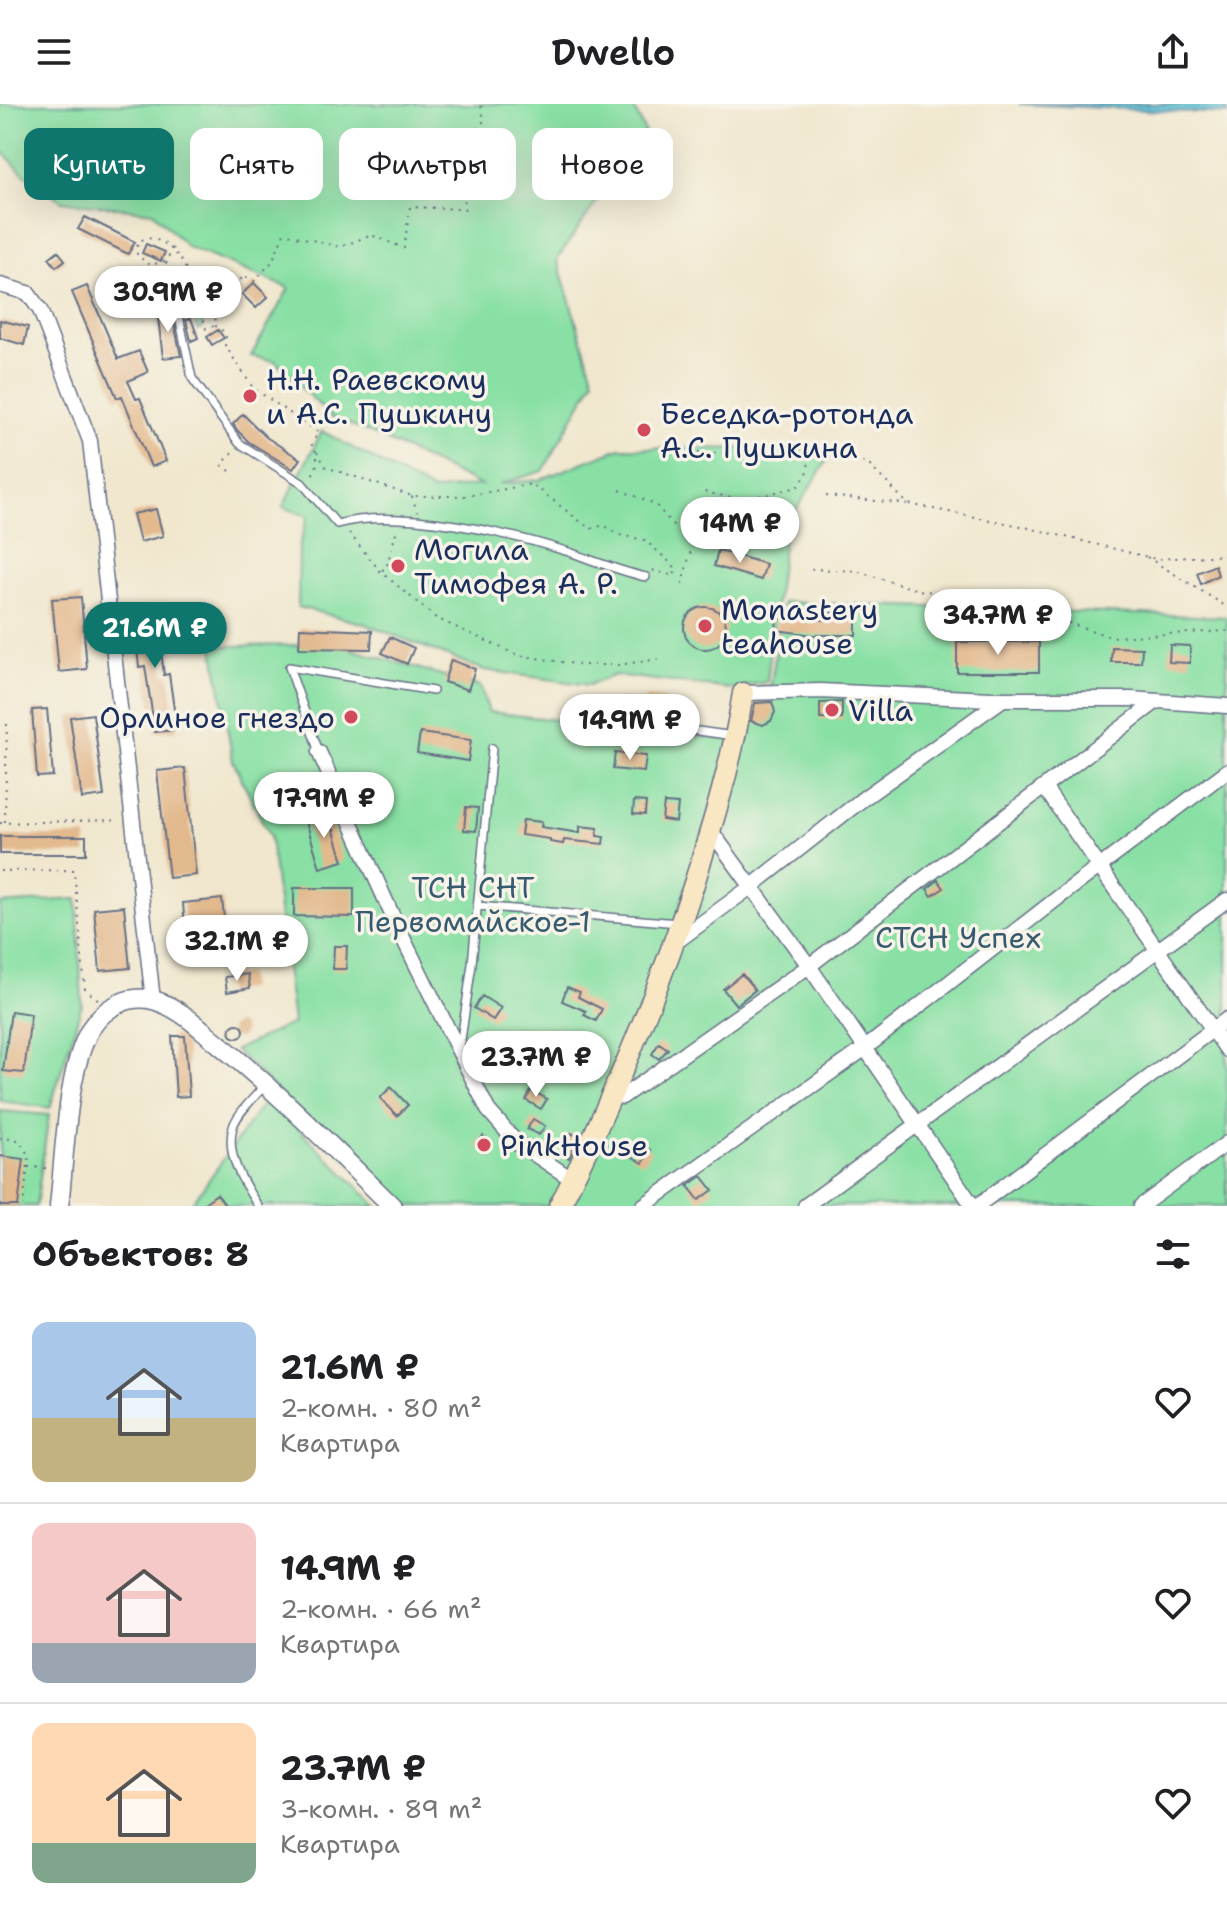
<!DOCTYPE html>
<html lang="ru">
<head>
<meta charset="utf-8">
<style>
	:root { --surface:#fff; --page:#f2f2f2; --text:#202124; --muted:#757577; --line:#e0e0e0; --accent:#0f766e }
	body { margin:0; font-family:"Shantell Sans",sans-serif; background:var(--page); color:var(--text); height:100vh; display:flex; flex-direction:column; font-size:30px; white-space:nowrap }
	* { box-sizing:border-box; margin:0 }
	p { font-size:26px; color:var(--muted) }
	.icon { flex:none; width:44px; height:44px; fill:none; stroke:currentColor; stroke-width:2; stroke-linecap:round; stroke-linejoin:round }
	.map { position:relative; height:1102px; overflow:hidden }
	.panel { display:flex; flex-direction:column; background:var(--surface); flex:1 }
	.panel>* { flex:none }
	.hud { position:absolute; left:24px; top:24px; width:800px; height:72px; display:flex; gap:16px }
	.price { position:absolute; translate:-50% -68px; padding:0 18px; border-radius:28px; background:#fff; color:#222; font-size:26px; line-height:52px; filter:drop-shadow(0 2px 4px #0008) }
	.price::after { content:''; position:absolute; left:50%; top:48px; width:24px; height:18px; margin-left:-12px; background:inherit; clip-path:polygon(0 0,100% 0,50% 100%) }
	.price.selected { background:var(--accent); color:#fff }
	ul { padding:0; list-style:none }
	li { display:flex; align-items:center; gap:24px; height:200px; padding:0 32px }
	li+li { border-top:2px solid var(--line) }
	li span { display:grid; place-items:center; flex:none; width:224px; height:160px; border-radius:16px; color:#555 }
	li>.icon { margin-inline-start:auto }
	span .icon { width:96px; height:96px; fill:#fffc; stroke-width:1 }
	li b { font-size:34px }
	h2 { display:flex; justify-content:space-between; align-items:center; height:96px; padding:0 32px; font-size:34px }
	.tag { padding:0 28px; border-radius:16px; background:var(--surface); box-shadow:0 8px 32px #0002; font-size:28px; line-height:72px }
	.tag.selected { background:var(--accent); color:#fff }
	header { display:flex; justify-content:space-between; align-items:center; height:104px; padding:0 32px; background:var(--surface); font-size:36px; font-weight:600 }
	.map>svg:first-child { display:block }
	.green { fill:#88e0a4; stroke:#528881; stroke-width:2 }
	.water { fill:#4cb5ca; stroke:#347294; stroke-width:2 }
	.building { fill:#e3b98e }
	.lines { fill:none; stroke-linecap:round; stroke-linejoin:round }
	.service-casing { stroke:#666f85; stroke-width:10 }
	.minor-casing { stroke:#666f85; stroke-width:17 }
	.tertiary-casing { stroke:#666f85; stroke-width:21 }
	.secondary-casing { stroke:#666f85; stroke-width:23 }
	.path { stroke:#666f85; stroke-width:2; stroke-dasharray:2 6; stroke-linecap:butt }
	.service { stroke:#fff; stroke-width:7 }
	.minor { stroke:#fff; stroke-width:14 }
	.tertiary { stroke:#fff; stroke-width:18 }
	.secondary { stroke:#f9e7c3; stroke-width:20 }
	.poi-dot { fill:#d1495b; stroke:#f7f3e8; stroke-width:3 }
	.labels { text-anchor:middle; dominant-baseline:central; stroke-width:7; stroke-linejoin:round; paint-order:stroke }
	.poi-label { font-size:30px; fill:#1b2f5e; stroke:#f7f3e8; text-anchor:start }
	.park-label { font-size:30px; fill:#365b70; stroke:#f7f3e8 }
</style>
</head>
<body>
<header><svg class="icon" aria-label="menu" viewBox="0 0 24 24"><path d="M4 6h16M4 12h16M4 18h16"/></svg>Dwello<svg class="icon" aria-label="share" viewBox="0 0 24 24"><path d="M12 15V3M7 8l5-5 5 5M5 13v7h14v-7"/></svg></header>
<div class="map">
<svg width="1227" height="1102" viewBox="0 0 1227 1102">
	<rect width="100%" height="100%" fill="#f7f3e8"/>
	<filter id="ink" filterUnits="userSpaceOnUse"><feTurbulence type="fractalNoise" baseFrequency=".0125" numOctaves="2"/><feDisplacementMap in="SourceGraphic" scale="16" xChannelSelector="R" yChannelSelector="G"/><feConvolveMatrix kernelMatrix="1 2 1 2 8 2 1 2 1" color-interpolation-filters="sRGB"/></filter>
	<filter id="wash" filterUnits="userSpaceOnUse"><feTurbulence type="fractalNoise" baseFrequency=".006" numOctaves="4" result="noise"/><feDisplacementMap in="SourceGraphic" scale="32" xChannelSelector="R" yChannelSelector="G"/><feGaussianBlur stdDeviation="1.8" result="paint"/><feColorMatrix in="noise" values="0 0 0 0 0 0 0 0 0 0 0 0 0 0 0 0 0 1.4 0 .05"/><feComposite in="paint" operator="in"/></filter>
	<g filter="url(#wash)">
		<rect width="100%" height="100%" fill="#f0e7ce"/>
		<path class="green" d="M0 0H632L645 28 557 155 594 276 543 367 500 380 539 376 620 344 834 345 785 424 767 578 731 585 615 571 589 581 484 566 365 520 298 503 299 443 308 412 283 403 322 327 432 387 480 381 371 329 331 313 275 257 251 252 289 184 187 143 153 108 62 97 22 68 0 45Z
			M192 185 203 223 198 226 183 189Z
			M783 498 1227 513V1102H396L235 946 293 919 270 733 233 657 213 542 336 541 480 582 489 608 731 636 661 863 746 592 771 581Z
			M77 795 82 900 50 1004 0 997V800Z
			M267 994 377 1102H190Z
			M0 1007 49 1011 36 1102H0Z"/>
		<path class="water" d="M1019 0H1227V10Z"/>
		<g id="blocks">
			<path class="building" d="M85 113 135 138 128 150 78 125Z
				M146 140 165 148 161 157 142 149Z
				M58 147 65 156 56 163 49 154Z
				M254 179 268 193 256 204 242 190Z
				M87 182 118 255 139 247 148 268 128 277 136 295 140 294 166 357 151 363 122 292 117 294 72 188Z
				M171 204 181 252 163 254 157 206Z
				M191 214 198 234 191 237 186 216Z
				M0 216 28 223 24 241 0 234Z
				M218 226 224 234 212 241 207 233Z
				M243 310 266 333 300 355 293 365 249 338 238 327 233 320Z
				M156 405 163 432 140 438 133 410Z
				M718 446 766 460 761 476 714 462Z
				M1215 461 1218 471 1201 480 1197 469Z
				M81 493 87 565 59 568 52 495Z
				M684 524a21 21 0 1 1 42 0a21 21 0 1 1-42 0Z
				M156 504 164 571 169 570 177 626 155 628 145 562 139 563 133 507Z
				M856 508V531H813L776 526 777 514 830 516V509Z
				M300 524 372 527 371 545 299 544Z
				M390 533 414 544 407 560 382 549Z
				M957 538H1039V568H957Z
				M1170 541 1190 542V559L1169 558Z
				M1112 543 1142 544 1141 558H1111Z
				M451 556 475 565 468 586 444 578Z
				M646 593 665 595 662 621 617 618 619 595 646 597Z
				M772 598 775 608 771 617 763 621 751 617 755 599Z
				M842 598V615H820V599Z
				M47 605 53 672 37 673 32 606Z
				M93 610 104 692 82 695 70 613Z
				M420 629 471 636 468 657 417 649Z
				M615 649 646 652 644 668 613 665Z
				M185 664 196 771 169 774 157 667Z
				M634 697 646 698 645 711 633 710Z
				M664 699 678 700 676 718 662 716Z
				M466 703 478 704 476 727 464 726Z
				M328 707 343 757 320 764 305 714Z
				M523 716 542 718 541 723 580 729V722L598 724 597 732 604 733 603 740 564 736 563 740 550 738V735L521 731Z
				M0 732H86V750H0Z
				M938 776 944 784 932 792 927 785Z
				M294 784H354V813L294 812Z
				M222 795 226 833 186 837 183 799Z
				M124 802 130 864 100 867 94 805Z
				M334 842H347L346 865H333Z
				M248 870 250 884 227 888 225 873Z
				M742 870 755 886 736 901 723 885Z
				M567 883 580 888 578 893 602 905 596 917 584 911 586 907 562 897Z
				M482 892 501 904 493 916 474 904Z
				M11 907 31 910 24 969 3 967Z
				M230 927a7 7 0 1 1 14 0a7 7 0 1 1-14 0Z
				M172 932H185L189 992 176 993Z
				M659 939 668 945 659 955 652 950Z
				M391 983 408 1001 397 1012 380 994Z
				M531 986 547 995 541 1005 526 996Z
				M533 1015 545 1022 539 1031 527 1025Z
				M571 1029 579 1033 569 1054 560 1050Z
				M483 1032 492 1038 485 1048 476 1041Z
				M639 1039 651 1046 643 1059 631 1052Z
				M0 1052 24 1055 18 1102H0Z
				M702 1072 713 1086 699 1096 688 1082Z
				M217 1090 226 1102H200Z"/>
		</g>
	</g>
	<g filter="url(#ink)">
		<use href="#blocks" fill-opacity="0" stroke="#666f85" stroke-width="2"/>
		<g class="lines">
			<defs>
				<path id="service" d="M173 184 192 274 239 339 302 379 337 420C396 403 510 429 569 448 595 457 619 467 646 473
					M691 626 734 632
					M319 648 289 563 433 587
					M477 802 678 819
					M460 943 472 860 492 644
					M258 1102C244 1080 225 1051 233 1023 237 1009 255 993 265 981"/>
				<path id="minor" d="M0 181 28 189 40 206 90 337 153 896
					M743 589 820 587 991 595H1131L1227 602
					M319 648 398 824 488 1006 516 1038 573 1076
					M1044 683 1227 946
					M711 727 809 862 973 1102
					M676 838 752 782 864 694 1003 595
					M612 991 622 993 809 862 1157 597
					M643 1102 864 945 1059 793 1227 667
					M805 1102 1227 796
					M977 1102 1227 915
					M1141 1102 1227 1039"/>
				<path id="tertiary" d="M59 1102C65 1052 66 966 91 924 105 903 129 890 153 896 179 903 198 923 219 940 280 990 335 1046 392 1102"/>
				<path id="secondary" d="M559 1102C577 1070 591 1037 606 1004 639 931 668 858 693 783 713 719 733 655 743 589"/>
			</defs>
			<use href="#service" class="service-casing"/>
			<use href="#minor" class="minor-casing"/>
			<use href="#tertiary" class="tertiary-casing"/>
			<use href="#secondary" class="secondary-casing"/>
			<path class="path" d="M173 144 166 157 150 161 137 151V142L144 134C186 134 197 193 206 225L214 222 216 213 243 172 254 177 272 158 284 129 340 143 371 131 404 144 410 103 465 105 460 44 484 17 481 0
				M166 158 174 174
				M149 168 165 179
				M215 222 220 223 226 233 225 241 253 284 318 328 311 343 317 348V361L311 374
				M317 348 326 363 412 392H467L532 380 590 425 604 421 619 431 645 436 676 464 674 472 652 466
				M698 349H807L809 366 798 383 742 396 700 387
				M839 356 857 355 870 362 908 400 1021 422 1156 455 1227 451
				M230 367 222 361 234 346
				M620 386 655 400 673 421 694 435 682 480
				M412 392 417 408
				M826 392 907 400
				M349 429 380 467 436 514 517 551 581 561H618L659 555
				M1147 453 1227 503
				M811 465 856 467 918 486 959 491 1027 505 1111 533 1227 527
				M382 466 386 465 397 425
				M5 718 7 616
				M0 719 119 716
				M0 767 74 766 85 885 99 896
				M0 1034 19 1036 29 1052 23 1102
				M28 1063 46 1064"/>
			<use href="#service" class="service"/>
			<use href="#minor" class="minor"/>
			<use href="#tertiary" class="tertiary"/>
			<use href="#secondary" class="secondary"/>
		</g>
	</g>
	<g class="poi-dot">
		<circle cx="250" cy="292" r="8"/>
		<circle cx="644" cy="326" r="8"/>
		<circle cx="398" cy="462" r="8"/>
		<circle cx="705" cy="522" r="8"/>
		<circle cx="832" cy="606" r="8"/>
		<circle cx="351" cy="613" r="8"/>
		<circle cx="484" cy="1041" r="8"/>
	</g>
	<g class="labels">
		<g class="poi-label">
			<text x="266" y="275">Н.Н. Раевскому<tspan x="266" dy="34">и А.С. Пушкину</tspan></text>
			<text x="660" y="309">Беседка-ротонда<tspan x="660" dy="34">А.С. Пушкина</tspan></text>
			<text x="414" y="445">Могила<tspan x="414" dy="34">Тимофея А. Р.</tspan></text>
			<text x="721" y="505">Monastery<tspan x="721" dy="34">teahouse</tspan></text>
			<text x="848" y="606">Villa</text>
			<text x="335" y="613" text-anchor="end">Орлиное гнездо</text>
			<text x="500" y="1041">PinkHouse</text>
		</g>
		<g class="park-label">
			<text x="473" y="783">ТСН СНТ<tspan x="473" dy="34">Первомайское-1</tspan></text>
			<text x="958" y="833">СТСН Успех</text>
		</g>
	</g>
</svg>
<b class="price" style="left:168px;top:230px">30.9M ₽</b>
<b class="price" style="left:740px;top:461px">14M ₽</b>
<b class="price" style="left:998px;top:553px">34.7M ₽</b>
<b class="price selected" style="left:155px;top:566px">21.6M ₽</b>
<b class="price" style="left:630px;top:658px">14.9M ₽</b>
<b class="price" style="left:324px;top:736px">17.9M ₽</b>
<b class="price" style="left:237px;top:879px">32.1M ₽</b>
<b class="price" style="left:536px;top:995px">23.7M ₽</b>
<div class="hud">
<a class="tag selected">Купить</a>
<a class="tag">Снять</a>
<a class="tag">Фильтры</a>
<a class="tag">Новое</a>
</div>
</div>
<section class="panel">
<h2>Объектов: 8<svg class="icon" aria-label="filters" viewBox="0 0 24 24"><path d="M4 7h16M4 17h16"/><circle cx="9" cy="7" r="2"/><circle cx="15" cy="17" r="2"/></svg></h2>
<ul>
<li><span style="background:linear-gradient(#a9c7e8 60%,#c2b280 0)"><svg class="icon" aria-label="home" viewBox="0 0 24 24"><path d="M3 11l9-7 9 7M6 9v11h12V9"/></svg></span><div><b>21.6M ₽</b><p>2-комн. · 80 m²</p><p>Квартира</p></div><svg class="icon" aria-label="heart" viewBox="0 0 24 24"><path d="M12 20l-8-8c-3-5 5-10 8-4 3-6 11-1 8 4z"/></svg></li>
<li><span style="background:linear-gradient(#f6c9c9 75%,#9aa5b1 0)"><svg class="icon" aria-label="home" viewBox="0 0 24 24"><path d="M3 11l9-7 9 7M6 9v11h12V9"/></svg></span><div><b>14.9M ₽</b><p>2-комн. · 66 m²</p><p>Квартира</p></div><svg class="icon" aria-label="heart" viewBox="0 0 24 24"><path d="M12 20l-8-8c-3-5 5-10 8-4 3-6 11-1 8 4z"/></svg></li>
<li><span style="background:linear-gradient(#ffd9b3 75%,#7fa58c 0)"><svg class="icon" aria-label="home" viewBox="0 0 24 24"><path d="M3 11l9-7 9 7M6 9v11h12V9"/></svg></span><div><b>23.7M ₽</b><p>3-комн. · 89 m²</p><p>Квартира</p></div><svg class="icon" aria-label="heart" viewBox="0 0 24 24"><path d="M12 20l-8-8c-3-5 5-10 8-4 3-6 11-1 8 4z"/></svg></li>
</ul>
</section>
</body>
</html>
